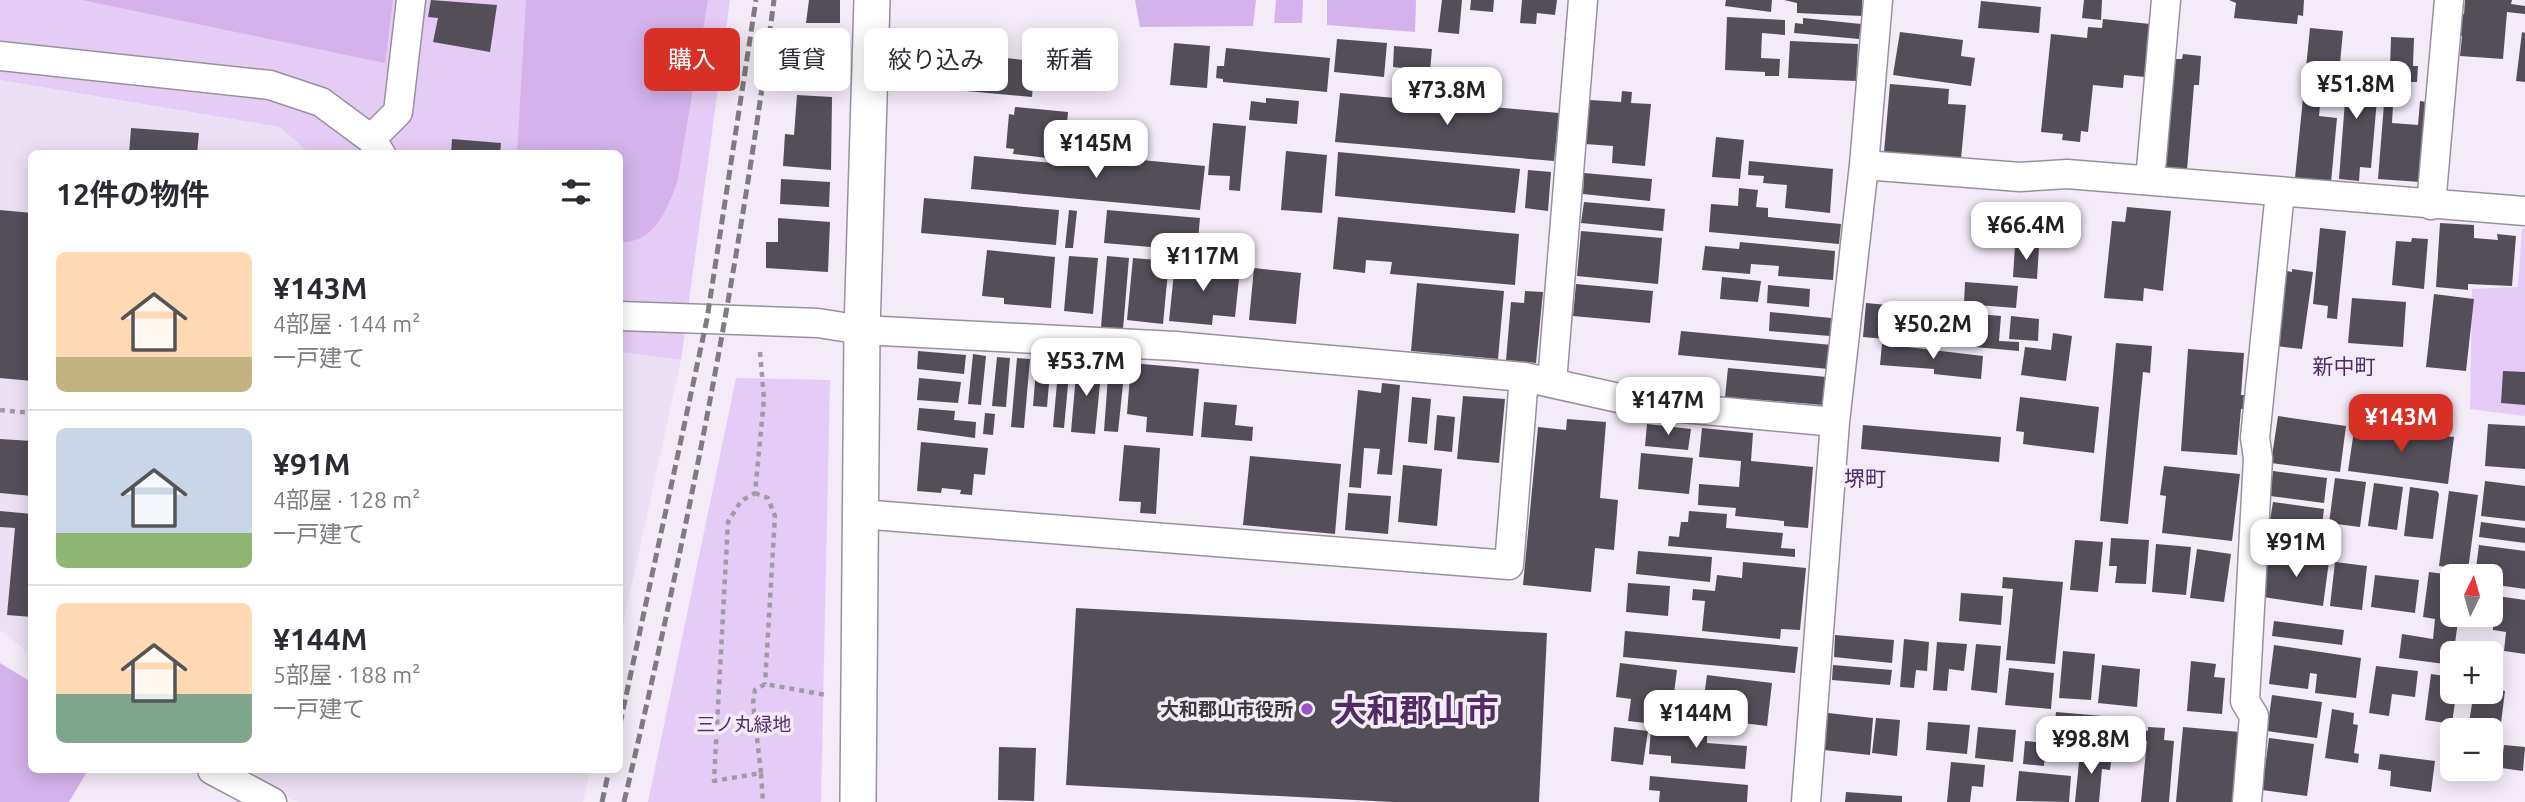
<!DOCTYPE html>
<html lang="ja">
<head>
<meta charset="utf-8">
<style>
	:root { --surface:#fff; --page:#f2f2f3; --text:#2b2b33; --muted:#7c7c81; --line:#e1e1e2; --accent:#d93025 }
	body { margin:0; font-family:Ubuntu,"Noto Sans JP",sans-serif; background:var(--page); color:var(--text); height:100vh; display:flex; flex-direction:column; font-size:26px; white-space:nowrap }
	* { box-sizing:border-box; margin:0 }
	p { font-size:23px; color:var(--muted) }
	.icon { flex:none; width:38px; height:38px; fill:none; stroke:currentColor; stroke-width:2; stroke-linecap:round; stroke-linejoin:round }
	.map { position:relative; flex:1; overflow:hidden }
	.sheet { position:absolute; left:28px; top:150px; width:595px; height:623px; display:flex; flex-direction:column; background:var(--surface); border-radius:10px; box-shadow:0 4px 18px #0003 }
	.sheet>* { flex:none }
	.top-card { position:absolute; left:644px; top:28px; width:665px; height:63px; display:flex; gap:14px }
	.needle { width:46px; rotate:5deg }
	.controls { position:absolute; left:2440px; top:564px; display:grid; gap:14px }
	.controls a { display:grid; place-items:center; width:63px; height:63px; border-radius:10px; background:var(--surface); box-shadow:0 4px 18px #0003; font-size:35px }
	.price { position:absolute; translate:-50% -60px; padding:0 16px; border-radius:14px; background:#fff; color:#222; font-size:23px; line-height:46px; filter:drop-shadow(0 2px 4px #0008) }
	.price::after { content:''; position:absolute; left:50%; top:42px; width:21px; height:16px; margin-left:-10px; background:inherit; clip-path:polygon(0 0,100% 0,50% 100%) }
	.price.current { background:var(--accent); color:#fff }
	ul { padding:0; list-style:none }
	li { display:flex; align-items:center; gap:21px; height:175px; padding:0 28px }
	li+li { border-top:2px solid var(--line) }
	li span { display:grid; place-items:center; flex:none; width:196px; height:140px; border-radius:10px; color:#555 }
	li>.icon { margin-inline-start:auto }
	span .icon { width:84px; height:84px; fill:#fffc; stroke-width:1 }
	li b { font-size:30px }
	h2 { display:flex; justify-content:space-between; align-items:center; height:84px; padding:0 28px; font-size:30px }
	.tag { padding:0 24px; border-radius:10px; background:var(--surface); box-shadow:0 4px 18px #0003; font-size:24px; line-height:63px }
	.tag.current { background:var(--accent); color:#fff }
	.map>svg:first-child { display:block }
	.built { fill:#ece0f4 }
	.green { fill:#e5ccf6 }
	.water { fill:#d4b2eb }
	.building { fill:#544e59 }
	.lines { fill:none; stroke-linecap:round; stroke-linejoin:round }
	.minor-casing { stroke:#98919d; stroke-width:31 }
	.tertiary-casing { stroke:#98919d; stroke-width:38 }
	.path { stroke:#a09aa4; stroke-width:4.5; stroke-dasharray:5 5; stroke-linecap:butt }
	.minor { stroke:#fff; stroke-width:28 }
	.tertiary { stroke:#fff; stroke-width:35 }
	.rail { stroke:#807b83; stroke-width:5; stroke-dasharray:10 5; stroke-linecap:butt }
	.poi-dot { fill:#9d53c6; stroke:#f3ebf8; stroke-width:2.5 }
	.labels { text-anchor:middle; dominant-baseline:central; stroke-width:7; stroke-linejoin:round; paint-order:stroke }
	.poi-label { font-size:19px; font-weight:bold; fill:#3a373c; stroke:#f3ebf8; text-anchor:end }
	.park-label { font-size:19px; fill:#562c6e; stroke:#f3ebf8 }
	.neighbourhood-label { font-size:21px; fill:#4f2c64; stroke:#f3ebf8 }
	.town-label { font-size:33px; font-weight:bold; fill:#4f2c64; stroke:#f3ebf8 }
</style>
</head>
<body>
<div class="map">
<svg width="2525" height="802" viewBox="0 0 2525 802">
	<rect width="100%" height="100%" fill="#f3ebf8"/>
	<path class="built" d="M0 80 280 127 310 154H32L31 655 0 630Z
		M620 352 681 360 620 638Z
		M217 770H590L583 802H299Z"/>
	<path class="green" d="M0 0H730L681 360 620 352V154H310L280 127 0 80Z
		M2522 229H2525V416L2470 409 2472 289 2518 287Z
		M736 378 830 380 821 802H648Z"/>
	<path class="water" d="M82 0H393L385 63Z
		M526 0H708L677 183C667 210 653 244 620 242V154H517Z
		M1135 0H1256L1253 26 1140 27Z
		M1276 0H1303L1302 23H1274Z
		M1327 0H1416L1415 32 1327 25Z
		M0 663 31 682 32 770H88L69 802H0Z"/>
	<path class="building" d="M431 0 497 5 490 52 433 42 438 18 428 17Z
		M809 0H840V23H806Z
		M1442 0H1462L1459 34 1438 32Z
		M1471 0H1494L1493 12 1470 10Z
		M1522 0H1557L1555 15 1537 13 1536 24 1520 23Z
		M1726 0H1772L1771 12 1725 6Z
		M1784 0H1862V16L1797 13V3Z
		M2084 0H2102L2101 20 2082 18Z
		M2229 0H2304L2303 16 2298 15 2297 24 2234 18 2236 3Z
		M2465 0H2512L2511 4 2525 6V14L2507 12 2503 59 2460 56 2462 36H2457L2459 14H2464Z
		M1981 1 2041 7 2039 33 1978 28Z
		M1727 17 1785 20V35L1762 33 1761 58 1780 59 1779 76H1765V72L1725 70Z
		M1803 18 1861 24 1859 39 1794 33 1795 23 1803 24Z
		M2103 19 2150 24 2145 77 2124 75 2123 88 2093 85 2088 132 2081 131 2080 142 2062 140 2063 134 2041 132 2051 34 2087 38 2088 27 2102 28Z
		M2310 28 2343 31 2340 63 2324 62 2319 116 2337 118 2331 182 2295 178Z
		M801 29 836 30 834 85 799 84Z
		M1900 32 1963 40 1961 56 1975 58 1971 86 1893 75Z
		M2522 32 2525 33V82L2516 81Z
		M2391 37 2414 38 2413 66H2418L2417 82H2410L2409 98 2389 97Z
		M1337 39 1387 43 1384 77 1334 72Z
		M1790 41 1858 44 1856 81 1788 78Z
		M1174 43 1210 46 1207 88 1170 85Z
		M1394 46 1432 49 1430 71 1393 67Z
		M1226 48 1330 58 1327 92 1223 82V79L1216 78 1217 66H1224Z
		M963 54 1035 61 1032 97 955 90 957 67 962 68Z
		M2183 54 2201 56 2199 85H2194L2187 170 2165 168 2174 59H2182Z
		M2328 70 2372 73 2371 88H2378L2371 168 2360 167 2359 181 2339 179 2346 88 2327 86Z
		M1890 84 1949 89 1948 104 1966 105 1961 159 1884 152Z
		M1622 91 1632 92 1631 103 1651 104 1645 166 1612 163 1613 146 1585 144 1590 100 1621 102Z
		M1340 93 1559 113 1554 161 1335 142Z
		M797 95 832 97 831 170 783 166 785 134 794 135Z
		M1266 98 1299 101 1297 124 1249 120 1251 101 1266 103Z
		M2420 101 2426 102 2420 182 2378 179 2384 104 2393 105 2392 123 2418 125Z
		M1015 107 1068 112 1064 160 1013 154 1014 149 1006 148 1009 114 1014 115Z
		M1213 123 1246 126 1240 191 1229 190 1230 176 1208 175Z
		M131 128 199 133 197 154H129Z
		M1716 137 1744 140 1740 179 1712 177Z
		M452 139 501 143 500 154H451Z
		M1286 151 1327 155 1322 213 1281 210Z
		M1338 152 1520 169 1515 213 1335 196Z
		M1088 155 1205 166 1200 210 971 189 974 156 1087 166Z
		M1749 161 1833 169 1830 213 1785 208 1787 185 1763 183 1764 176 1748 175Z
		M1528 170 1551 172 1548 211 1525 208Z
		M1584 173 1652 179 1650 201 1583 194Z
		M781 179 830 182 829 207 780 204Z
		M1739 188 1758 190 1756 207 1768 208V217L1841 224 1839 244 1709 232 1711 204 1738 206Z
		M924 198 1059 210 1056 245 921 233Z
		M1584 202 1665 209 1663 231 1581 223Z
		M2127 207 2171 211 2163 291 2144 288 2143 301 2104 298 2112 221 2125 222Z
		M0 210 32 213V381L0 378Z
		M1069 210 1077 211 1073 248H1065Z
		M1107 210 1200 218 1197 251 1104 243Z
		M1338 217 1519 234 1515 285 1390 274 1392 262 1366 260 1365 273 1333 269Z
		M778 218 830 222 828 272 766 268V242H778Z
		M2440 223 2474 225V238L2498 240 2497 234 2516 236 2512 286 2468 284V290L2436 287Z
		M2320 228 2346 231 2337 319 2327 318 2328 306 2313 304Z
		M1581 231 1662 238 1658 284 1577 276Z
		M2412 238 2428 239 2424 289 2392 285 2396 241 2411 242Z
		M1740 242 1835 251 1833 280 1778 276 1779 266 1751 264 1750 274 1702 270 1705 246 1739 249Z
		M2015 245 2039 247 2037 279 2013 277Z
		M987 250 1055 257 1051 308 1004 304V298L982 296Z
		M1069 256 1098 258 1093 314 1064 311Z
		M1107 256 1129 258 1123 329 1101 327Z
		M1133 258 1169 261 1163 324 1127 320Z
		M1175 263 1240 269 1235 317 1213 315 1212 325 1169 321Z
		M1254 268 1301 273 1296 324 1249 320Z
		M2292 269 2313 272 2302 349 2276 346 2287 271 2292 272Z
		M1722 277 1761 281 1758 302 1720 299Z
		M1965 282 2018 286 2016 308 1964 304Z
		M1417 283 1504 291 1498 359 1411 351Z
		M1576 284 1653 291 1650 323 1573 316Z
		M1768 285 1810 289 1809 307 1767 303Z
		M1525 291 1543 292 1536 363 1506 360 1511 302 1524 303Z
		M2434 294 2474 299 2466 371 2426 367Z
		M2352 298 2406 302 2403 347 2348 343Z
		M1866 303 1919 308V316L1931 317 1932 310 2001 316 1999 341 2019 342V351L1863 337Z
		M1770 312 1831 318 1830 336 1769 331Z
		M2011 316 2039 319 2038 341 2009 339Z
		M1681 331 1832 345 1829 369 1678 355Z
		M2053 333 2072 336 2066 381 2021 375 2025 347 2051 350Z
		M2116 343 2152 346 2150 373 2143 372 2128 524 2100 521Z
		M1882 344 1983 356 1981 379 1934 374V369L1880 365Z
		M2188 349 2244 353 2241 395H2244L2243 409H2241L2237 455 2181 451Z
		M918 351 966 355 964 374 917 369Z
		M973 354 986 356 981 405 968 404Z
		M997 357 1010 358 1006 407 992 406Z
		M1017 358 1030 359 1024 428 1011 427Z
		M1037 358 1051 360 1047 407 1033 406Z
		M1059 361 1070 363 1064 428 1053 427Z
		M1077 362 1102 364 1095 434 1071 432Z
		M1109 363 1125 365 1118 432 1104 431Z
		M1131 363 1199 369 1193 436 1146 432 1147 417 1127 414Z
		M1728 368 1827 377 1824 405 1725 397Z
		M2503 371 2525 372V405L2501 403Z
		M919 378 961 382 958 403 917 400Z
		M1382 383 1400 385 1392 475 1377 474 1380 449 1364 448 1361 488 1349 487 1358 390 1381 393Z
		M1463 396 1505 399 1499 463 1457 459Z
		M1412 397 1431 399 1427 444 1408 442Z
		M2020 397 2099 407 2094 453 2023 444 2024 432 2016 431Z
		M1204 402 1237 405 1235 425 1253 427 1252 441 1201 437Z
		M919 408 955 411 954 420 976 422 975 438 917 430Z
		M985 413 995 414 993 435 983 434Z
		M1437 415 1455 417 1452 452 1434 450Z
		M2278 416 2346 426 2340 472 2271 463Z
		M1567 419 1606 422 1600 498 1618 500 1614 550 1595 548 1591 592 1523 585 1538 427 1566 430Z
		M1647 424 1691 429 1688 450 1645 446Z
		M2355 424 2454 437 2448 484 2348 471Z
		M2488 424 2525 426V469L2485 466Z
		M1863 425 2001 437 1999 462 1861 449Z
		M1702 428 1753 433 1751 461 1813 467 1808 528 1784 526V521L1735 516 1736 508 1698 505 1699 484 1739 487 1741 461 1699 457Z
		M0 439 32 441V496L0 493Z
		M921 442 988 448 985 475 974 474 972 495 960 494 961 490 942 488 941 493 917 491Z
		M1124 445 1160 448 1156 514 1140 513 1141 502 1119 501Z
		M1641 453 1693 458 1689 494 1638 489Z
		M1250 456 1341 464 1335 534 1243 525Z
		M1403 465 1442 469 1437 526 1398 522Z
		M2164 466 2240 474 2232 541 2162 533 2166 496 2160 495Z
		M2273 471 2327 478 2324 503 2270 496Z
		M2335 478 2366 482 2360 527 2329 523Z
		M2485 481 2525 486V521L2481 516Z
		M2374 483 2403 487 2397 530 2368 526Z
		M2410 487 2437 491 2439 494 2433 539 2404 536Z
		M2449 491 2478 495 2468 570 2439 566Z
		M1348 493 1391 496 1388 534 1345 530Z
		M2273 502 2324 509 2321 534 2269 527Z
		M0 511 32 514V617L7 615 15 528 0 527Z
		M1689 511 1727 514 1726 528 1783 533 1781 548 1795 549V557L1668 546 1669 536 1679 537 1681 522H1688Z
		M2481 522 2525 528V543L2479 537Z
		M2111 538 2149 540 2146 584 2115 583 2117 566H2109Z
		M2075 540 2103 542 2098 592 2070 590Z
		M2156 544 2191 547 2186 595 2152 592Z
		M2479 545 2525 551V589L2490 584V570L2476 568Z
		M2197 549 2231 554 2224 602 2190 598Z
		M1638 551 1712 557 1710 582 1636 574Z
		M2269 553 2329 561 2323 606 2263 597Z
		M1743 562 1806 568 1800 630 1781 629 1780 639 1702 631 1705 601 1692 600 1693 589 1715 591 1717 575 1742 578Z
		M2335 562 2367 566 2362 610 2330 606Z
		M2429 572 2452 575V614H2459L2452 665 2399 658 2402 634 2433 639 2435 619 2423 617Z
		M2375 575 2419 580 2415 613 2371 607Z
		M2003 577 2063 582 2055 664 2006 660 2013 589 2002 588Z
		M1628 583 1670 586 1668 616 1626 612Z
		M1961 593 2003 596 2001 625 1959 621Z
		M2490 595 2525 600V654L2504 651 2506 632 2493 630V625L2477 623 2478 614H2490Z
		M1076 608 1547 633 1539 802H1393L1066 785Z
		M2274 621 2344 630 2342 645 2272 636Z
		M1625 631 1798 647 1795 673 1623 657Z
		M1835 635 1894 640 1892 663 1834 657Z
		M1904 639 1929 642 1927 671 1916 670 1914 688 1900 687Z
		M1937 642 1967 644 1964 671 1949 669 1947 691 1933 690Z
		M1976 644 2001 646 1997 693 1971 690Z
		M2274 645 2361 658 2356 698 2315 693 2317 674 2310 673 2308 689 2269 684Z
		M2063 651 2095 654 2091 700 2059 698Z
		M2191 661 2216 664 2214 677 2225 678 2222 714 2187 711Z
		M1620 663 1677 670 1674 693 1704 697 1707 675 1772 683 1767 726 1718 720 1716 731 1628 721 1631 699 1616 697Z
		M1833 665 1892 670 1890 685 1832 680Z
		M2102 665 2140 669 2137 707 2098 703Z
		M2376 666 2418 671 2415 697 2392 694 2389 716 2369 713Z
		M2009 668 2054 673 2051 709 2005 705Z
		M2431 674 2452 677V691H2466V695L2456 694 2452 724 2425 720Z
		M2490 675 2502 676 2499 690 2505 691 2500 731 2493 729 2492 737 2490 730H2478V725L2469 723 2474 691H2490Z
		M2272 695 2322 702 2317 738 2267 731Z
		M2332 709 2354 713 2353 724 2358 725 2354 753 2359 754 2358 763 2325 758Z
		M2056 712 2137 719 2134 754 2114 752 2115 744 2076 741 2075 753 2052 751Z
		M1828 713 1873 718 1870 755 1824 750Z
		M1876 718 1900 720 1897 756 1872 753Z
		M1928 722 1970 725 1967 754 1926 750Z
		M1614 727 1648 731 1643 765 1611 761Z
		M1978 727 2016 730 2013 762 1975 758Z
		M2148 727 2165 728 2164 740 2174 741 2169 802H2141L2147 741H2143L2144 730 2148 731Z
		M2183 727 2240 732 2234 802H2176Z
		M1651 729 1707 734V743L1747 746 1745 769 1671 763V756L1649 754Z
		M2269 738 2314 744 2307 796 2262 790Z
		M2025 741 2046 743 2044 766 2023 764Z
		M2504 745 2525 747 2523 771 2501 768Z
		M999 747 1036 748 1034 801 998 800Z
		M2080 752 2112 755 2110 770 2102 769 2099 802H2075Z
		M2380 754 2435 761 2431 792 2390 786 2391 771 2378 769Z
		M1951 762 1985 765 1983 787 1972 786 1970 802H1947Z
		M2019 771 2071 776 2069 802 2016 801Z
		M1650 776 1748 785 1747 802H1659L1660 791 1649 790Z
		M1846 792 1902 796V802H1845Z"/>
	<g class="lines">
		<defs>
			<path id="minor" d="M0 56 270 85 321 102 371 139 381 154
				M371 139 398 112 411 0
				M1864 165 2020 177 2067 174 2525 211
				M2150 180 2166 0
				M2431 205 2449 0
				M620 316 818 323 862 330 1175 346 1524 377 1650 405 1835 422
				M1552 382 1583 0
				M860 514 1509 565 1524 377
				M212 770 272 802
				M1806 802 1835 422 1864 165 1878 0
				M2247 802 2254 716 2245 701 2258 458 2255 438 2280 192"/>
			<path id="tertiary" d="M858 802 862 330 872 0"/>
		</defs>
		<use href="#minor" class="minor-casing"/>
		<use href="#tertiary" class="tertiary-casing"/>
		<path class="path" d="M760 352 764 399 755 493 741 501 728 522 714 781 761 773 763 802
			M0 410 32 413
			M755 493 768 498 775 516 765 684
			M761 773 753 703 755 690 765 684 826 695"/>
		<use href="#minor" class="minor"/>
		<use href="#tertiary" class="tertiary"/>
		<path class="rail" d="M620 724 707 319 756 0
			M602 802 609 770
			M624 802C687 537 739 270 774 0"/>
	</g>
	<circle class="poi-dot" cx="1307" cy="709" r="7"/>
	<g class="labels">
		<g class="poi-label">
			<text x="1293" y="709">大和郡山市役所</text>
		</g>
		<g class="park-label">
			<text x="744" y="724">三ノ丸緑地</text>
		</g>
		<g class="neighbourhood-label">
			<text x="2344" y="366">新中町</text>
			<text x="1865" y="478">堺町</text>
		</g>
		<g class="town-label">
			<text x="1416" y="709">大和郡山市</text>
		</g>
	</g>
</svg>
<div class="controls">
<a><svg class="needle" viewBox="-14 -14 28 28"><path d="M0-13l5 13h-10z" fill="#e53935"/><path d="M0 13l5-13h-10z" fill="#7c7c81"/></svg></a>
<a>+</a>
<a>−</a>
</div>
<b class="price" style="left:2356px;top:121px">¥51.8M</b>
<b class="price" style="left:1447px;top:127px">¥73.8M</b>
<b class="price" style="left:1096px;top:180px">¥145M</b>
<b class="price" style="left:2026px;top:262px">¥66.4M</b>
<b class="price" style="left:1203px;top:293px">¥117M</b>
<b class="price" style="left:1933px;top:361px">¥50.2M</b>
<b class="price" style="left:1086px;top:398px">¥53.7M</b>
<b class="price" style="left:1668px;top:437px">¥147M</b>
<b class="price current" style="left:2401px;top:454px">¥143M</b>
<b class="price" style="left:2296px;top:579px">¥91M</b>
<b class="price" style="left:1696px;top:750px">¥144M</b>
<b class="price" style="left:2091px;top:776px">¥98.8M</b>
<div class="top-card">
<a class="tag current">購入</a>
<a class="tag">賃貸</a>
<a class="tag">絞り込み</a>
<a class="tag">新着</a>
</div>
<section class="sheet">
<h2>12件の物件<svg class="icon" aria-label="filters" viewBox="0 0 24 24"><path d="M4 7h16M4 17h16"/><circle cx="9" cy="7" r="2"/><circle cx="15" cy="17" r="2"/></svg></h2>
<ul>
<li><span style="background:linear-gradient(#ffd9b3 75%,#c2b280 0)"><svg class="icon" aria-label="home" viewBox="0 0 24 24"><path d="M3 11l9-7 9 7M6 9v11h12V9"/></svg></span><div><b>¥143M</b><p>4部屋 · 144 m²</p><p>一戸建て</p></div></li>
<li><span style="background:linear-gradient(#c9d6e8 75%,#8fb573 0)"><svg class="icon" aria-label="home" viewBox="0 0 24 24"><path d="M3 11l9-7 9 7M6 9v11h12V9"/></svg></span><div><b>¥91M</b><p>4部屋 · 128 m²</p><p>一戸建て</p></div></li>
<li><span style="background:linear-gradient(#ffd9b3 65%,#7fa58c 0)"><svg class="icon" aria-label="home" viewBox="0 0 24 24"><path d="M3 11l9-7 9 7M6 9v11h12V9"/></svg></span><div><b>¥144M</b><p>5部屋 · 188 m²</p><p>一戸建て</p></div></li>
</ul>
</section>
</div>
</body>
</html>
